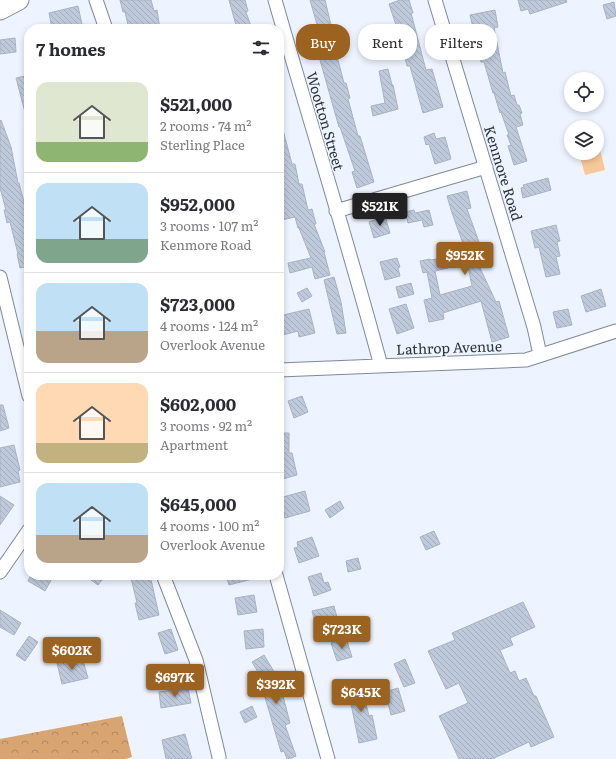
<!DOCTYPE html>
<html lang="en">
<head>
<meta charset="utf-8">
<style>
	:root { --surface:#fff; --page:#f7f7f7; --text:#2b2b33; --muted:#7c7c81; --line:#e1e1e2; --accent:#9c6320 }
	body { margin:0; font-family:Literata,serif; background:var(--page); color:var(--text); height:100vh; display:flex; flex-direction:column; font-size:15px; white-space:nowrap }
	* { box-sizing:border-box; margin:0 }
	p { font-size:13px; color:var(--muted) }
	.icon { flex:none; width:22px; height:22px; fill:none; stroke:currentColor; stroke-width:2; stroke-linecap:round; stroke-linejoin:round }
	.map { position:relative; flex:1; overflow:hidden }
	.drawer { position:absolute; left:24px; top:24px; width:260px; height:556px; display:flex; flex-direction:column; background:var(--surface); border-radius:16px; box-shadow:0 2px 6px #0003 }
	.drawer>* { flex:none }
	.hud { position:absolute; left:296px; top:24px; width:260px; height:36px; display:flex; gap:8px }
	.controls { position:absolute; left:564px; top:72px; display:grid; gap:8px }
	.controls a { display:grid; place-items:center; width:40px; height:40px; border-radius:50%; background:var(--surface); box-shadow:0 2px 6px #0003; font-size:20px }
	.price { position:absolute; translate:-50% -34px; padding:0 9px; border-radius:4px; background:var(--accent); color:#fff; font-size:13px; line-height:26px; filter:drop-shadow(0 1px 2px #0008) }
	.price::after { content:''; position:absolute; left:50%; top:24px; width:12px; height:9px; margin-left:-6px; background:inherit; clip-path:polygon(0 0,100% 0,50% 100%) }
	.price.selected { background:#222; color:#fff }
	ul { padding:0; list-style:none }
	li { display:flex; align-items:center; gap:12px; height:100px; padding:0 12px }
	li+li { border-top:1px solid var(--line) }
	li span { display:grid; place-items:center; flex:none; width:112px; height:80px; border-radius:12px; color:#555 }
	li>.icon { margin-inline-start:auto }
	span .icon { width:48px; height:48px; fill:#fffc; stroke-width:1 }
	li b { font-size:17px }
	h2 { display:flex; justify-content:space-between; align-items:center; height:48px; padding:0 12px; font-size:17px }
	.chip { padding:0 14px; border-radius:16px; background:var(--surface); box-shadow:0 2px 6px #0003; font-size:14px; line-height:36px }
	.chip.selected { background:var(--accent); color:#fff }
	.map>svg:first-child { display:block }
	.forest { fill:url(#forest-crowns) }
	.green { fill:#f9c899 }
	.building { fill:url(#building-back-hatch); stroke:#a7b3c3 }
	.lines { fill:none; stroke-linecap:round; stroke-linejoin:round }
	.street-casing { stroke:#7e8999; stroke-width:15 }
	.secondary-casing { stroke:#7e8999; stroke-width:21 }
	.street { stroke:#fff; stroke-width:13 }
	.secondary { stroke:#fff; stroke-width:19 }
	.labels { text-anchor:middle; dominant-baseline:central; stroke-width:3; stroke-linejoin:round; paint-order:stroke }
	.street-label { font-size:14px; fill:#2d3238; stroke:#edf4ff }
</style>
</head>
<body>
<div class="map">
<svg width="616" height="759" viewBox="0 0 616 759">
	<defs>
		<pattern id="forest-crowns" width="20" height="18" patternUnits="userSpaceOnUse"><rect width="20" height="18" fill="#d7a472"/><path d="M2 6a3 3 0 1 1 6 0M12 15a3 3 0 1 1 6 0" fill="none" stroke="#af865f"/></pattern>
		<pattern id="building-back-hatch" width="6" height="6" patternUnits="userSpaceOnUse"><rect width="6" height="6" fill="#becadb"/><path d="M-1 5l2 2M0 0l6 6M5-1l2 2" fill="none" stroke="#a4aebd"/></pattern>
	</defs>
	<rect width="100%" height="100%" fill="#edf4ff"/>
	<path class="forest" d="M122 716 132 757 125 759H0V739Z"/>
	<path class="green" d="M599 145 605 170 585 175 579 153H597V146Z"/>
	<path class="building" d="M120 0H151L154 11 157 10 160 29H129L125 12H123Z
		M229 0H245L248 11 246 12 252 29H237Z
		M310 0H325L331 25 318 28Z
		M400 0H409L413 13H411L426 70 432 69 443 107 423 113 410 66H407L402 45 396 46 392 29 397 28 389 4Z
		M518 0H566L567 2 530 14 528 9 521 11Z
		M614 2 616 16 607 19 603 5Z
		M78 6 83 29H52L49 13Z
		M495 10 498 27 494 28 503 73 505 72 511 96 514 95 517 105H519L522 113 520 114 523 125 516 127 527 161 514 165 508 146 511 145 507 135H509L501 112 500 113 494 93H493L484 62H481L470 15Z
		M15 38 16 52 0 54V40Z
		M333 41 344 83H346L350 98 348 99 358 136H360L374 182 357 188 352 172 355 171 340 127H339L316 46Z
		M388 69 392 85H393L398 109 373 116 371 106 385 103 379 71Z
		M29 75V115L26 116 16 78Z
		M1 120 11 147 18 183H19L29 221V266L20 268 17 254H18L10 222 7 223 4 210H6L0 188V121Z
		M279 126H282L292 164H295L299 184H302L308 210 312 209 316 224H314L325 252H324L330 275 315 279 312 267 290 273 288 263 311 258 299 228H298L295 217 282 220 279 206Z
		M434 133 436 139 445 137 451 159 435 164 429 144 426 145 424 137Z
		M548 178 551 190 523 198 521 188 524 187 523 185Z
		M467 191 471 208 467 209 483 253 486 252 489 266 480 268 496 302 499 301 509 337 492 342 481 301 443 313 444 319 429 322 424 300 432 298 427 272 423 273 420 261 430 259 431 260 446 257 448 268 435 271 440 295 472 286 466 257H468L452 213 447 196Z
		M414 210 415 213 429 210 433 225 424 227 422 220 408 223 405 212Z
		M385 216 390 233 374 238 369 222Z
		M556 225 560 241 557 242 560 256 556 257 560 274 546 277 539 247 535 248 531 231Z
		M397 258 400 267 398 268 400 276 385 280 380 262Z
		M334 277 341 302 346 333 337 334 324 280Z
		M411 283 414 294 399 298 396 287Z
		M307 288 312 296 302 302 297 293Z
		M601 289 606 306 586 312 581 296Z
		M406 304 414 328 397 334 389 309Z
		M309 309 315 333 299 337 298 331 279 336V316Z
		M568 309 572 325 557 328 553 312Z
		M302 396 308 412 294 418 288 401Z
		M0 405H3L9 428 0 431Z
		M279 433H289V453H292L297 475 279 480Z
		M14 445 20 470 18 471 20 482 0 487V448Z
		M305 491 310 511 285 518 279 498Z
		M0 496 14 505 0 525Z
		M340 501 344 508 330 518 325 510Z
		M434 531 440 544 426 550 420 537Z
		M312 537 319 556 299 563 294 548 298 547 297 542Z
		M358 558 361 569 348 572 346 561Z
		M321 573 324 583 328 582 331 590 314 596 308 577Z
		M31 575H54L45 591 28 581Z
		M84 575H106L98 585Z
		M143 575H150L159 615 139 620 135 603H137L131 578Z
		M226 575H256V578L229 585Z
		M254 595 257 612 238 615 235 598Z
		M523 602 535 627 510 638 513 645 500 650 510 673 515 671 519 681 526 678 534 696H536L554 737 531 747 529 742 492 759H459L439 716 468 703 459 683 446 689 428 651 455 640 452 633Z
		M334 606 338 621 316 626 312 611Z
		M0 610 21 623 14 635 0 627Z
		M171 629 178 650 165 654 158 633Z
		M263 629 264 647 246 649 244 631Z
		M29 636 38 642 25 661 16 655Z
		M346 638 352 657 337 661 331 643Z
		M264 655 285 690 286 695 283 696 290 723 285 725 296 756 289 759H287L284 751 281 752 264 694 270 692 252 662Z
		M82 657 88 678 62 684 57 663Z
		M405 659 415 683 404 687 394 664Z
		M360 680 369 716 372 715 377 739 359 743 351 704H350L345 684Z
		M188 688 191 703 161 708 159 692Z
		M398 688 405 711 391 715 385 692Z
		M252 706 257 717 245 723 240 712Z
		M185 734 192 759H166L162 740Z"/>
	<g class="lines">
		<defs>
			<path id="street" d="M96 0 106 29
				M275 0C310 122 348 243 381 366
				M435 0 534 327 540 355
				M336 211 486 167
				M0 277 29 396
				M279 370 526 360 616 331
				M0 572 29 530
				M163 575 196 660 219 757
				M276 575 328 759"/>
			<path id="secondary" d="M0 10 19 0"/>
		</defs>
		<use href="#street" class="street-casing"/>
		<use href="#secondary" class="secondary-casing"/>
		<use href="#street" class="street"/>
		<use href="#secondary" class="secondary"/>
	</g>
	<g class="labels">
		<g class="street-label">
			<text transform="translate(326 121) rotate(74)">Wootton Street</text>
			<text transform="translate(504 173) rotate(73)">Kenmore Road</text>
			<text transform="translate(449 347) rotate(-2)">Lathrop Avenue</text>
		</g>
	</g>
</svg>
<div class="controls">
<a><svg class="icon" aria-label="locate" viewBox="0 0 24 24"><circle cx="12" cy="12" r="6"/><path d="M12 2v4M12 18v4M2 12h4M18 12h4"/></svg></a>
<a><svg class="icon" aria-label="layers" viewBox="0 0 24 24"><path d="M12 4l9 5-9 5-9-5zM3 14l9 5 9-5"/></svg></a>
</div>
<b class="price selected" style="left:380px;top:227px">$521K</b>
<b class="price" style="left:465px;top:276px">$952K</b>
<b class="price" style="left:342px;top:650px">$723K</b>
<b class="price" style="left:72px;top:671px">$602K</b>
<b class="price" style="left:175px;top:698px">$697K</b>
<b class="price" style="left:276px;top:705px">$392K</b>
<b class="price" style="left:361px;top:713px">$645K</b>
<div class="hud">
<a class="chip selected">Buy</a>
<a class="chip">Rent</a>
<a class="chip">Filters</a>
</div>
<section class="drawer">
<h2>7 homes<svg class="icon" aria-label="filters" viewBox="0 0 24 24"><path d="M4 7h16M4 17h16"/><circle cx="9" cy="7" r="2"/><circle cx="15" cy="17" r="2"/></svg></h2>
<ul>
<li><span style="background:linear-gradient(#dfe7d0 75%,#8fb573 0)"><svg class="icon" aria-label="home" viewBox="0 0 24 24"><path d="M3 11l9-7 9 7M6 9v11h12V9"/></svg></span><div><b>$521,000</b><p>2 rooms · 74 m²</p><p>Sterling Place</p></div></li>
<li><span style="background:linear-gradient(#bfe0f5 70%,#7fa58c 0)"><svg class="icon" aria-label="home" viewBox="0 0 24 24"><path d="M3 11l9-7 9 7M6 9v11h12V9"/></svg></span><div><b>$952,000</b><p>3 rooms · 107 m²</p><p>Kenmore Road</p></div></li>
<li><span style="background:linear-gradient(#bfe0f5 60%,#b9a48a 0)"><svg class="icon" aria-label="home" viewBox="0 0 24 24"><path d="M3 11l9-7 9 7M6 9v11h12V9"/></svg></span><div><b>$723,000</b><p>4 rooms · 124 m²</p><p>Overlook Avenue</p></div></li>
<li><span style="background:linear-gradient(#ffd9b3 75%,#c2b280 0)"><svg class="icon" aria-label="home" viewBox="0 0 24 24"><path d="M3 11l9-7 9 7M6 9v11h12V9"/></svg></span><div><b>$602,000</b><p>3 rooms · 92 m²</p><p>Apartment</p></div></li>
<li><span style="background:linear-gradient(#bfe0f5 65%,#b9a48a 0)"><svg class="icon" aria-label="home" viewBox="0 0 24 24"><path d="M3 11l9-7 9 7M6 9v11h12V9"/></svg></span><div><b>$645,000</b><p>4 rooms · 100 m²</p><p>Overlook Avenue</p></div></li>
</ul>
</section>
</div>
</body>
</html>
